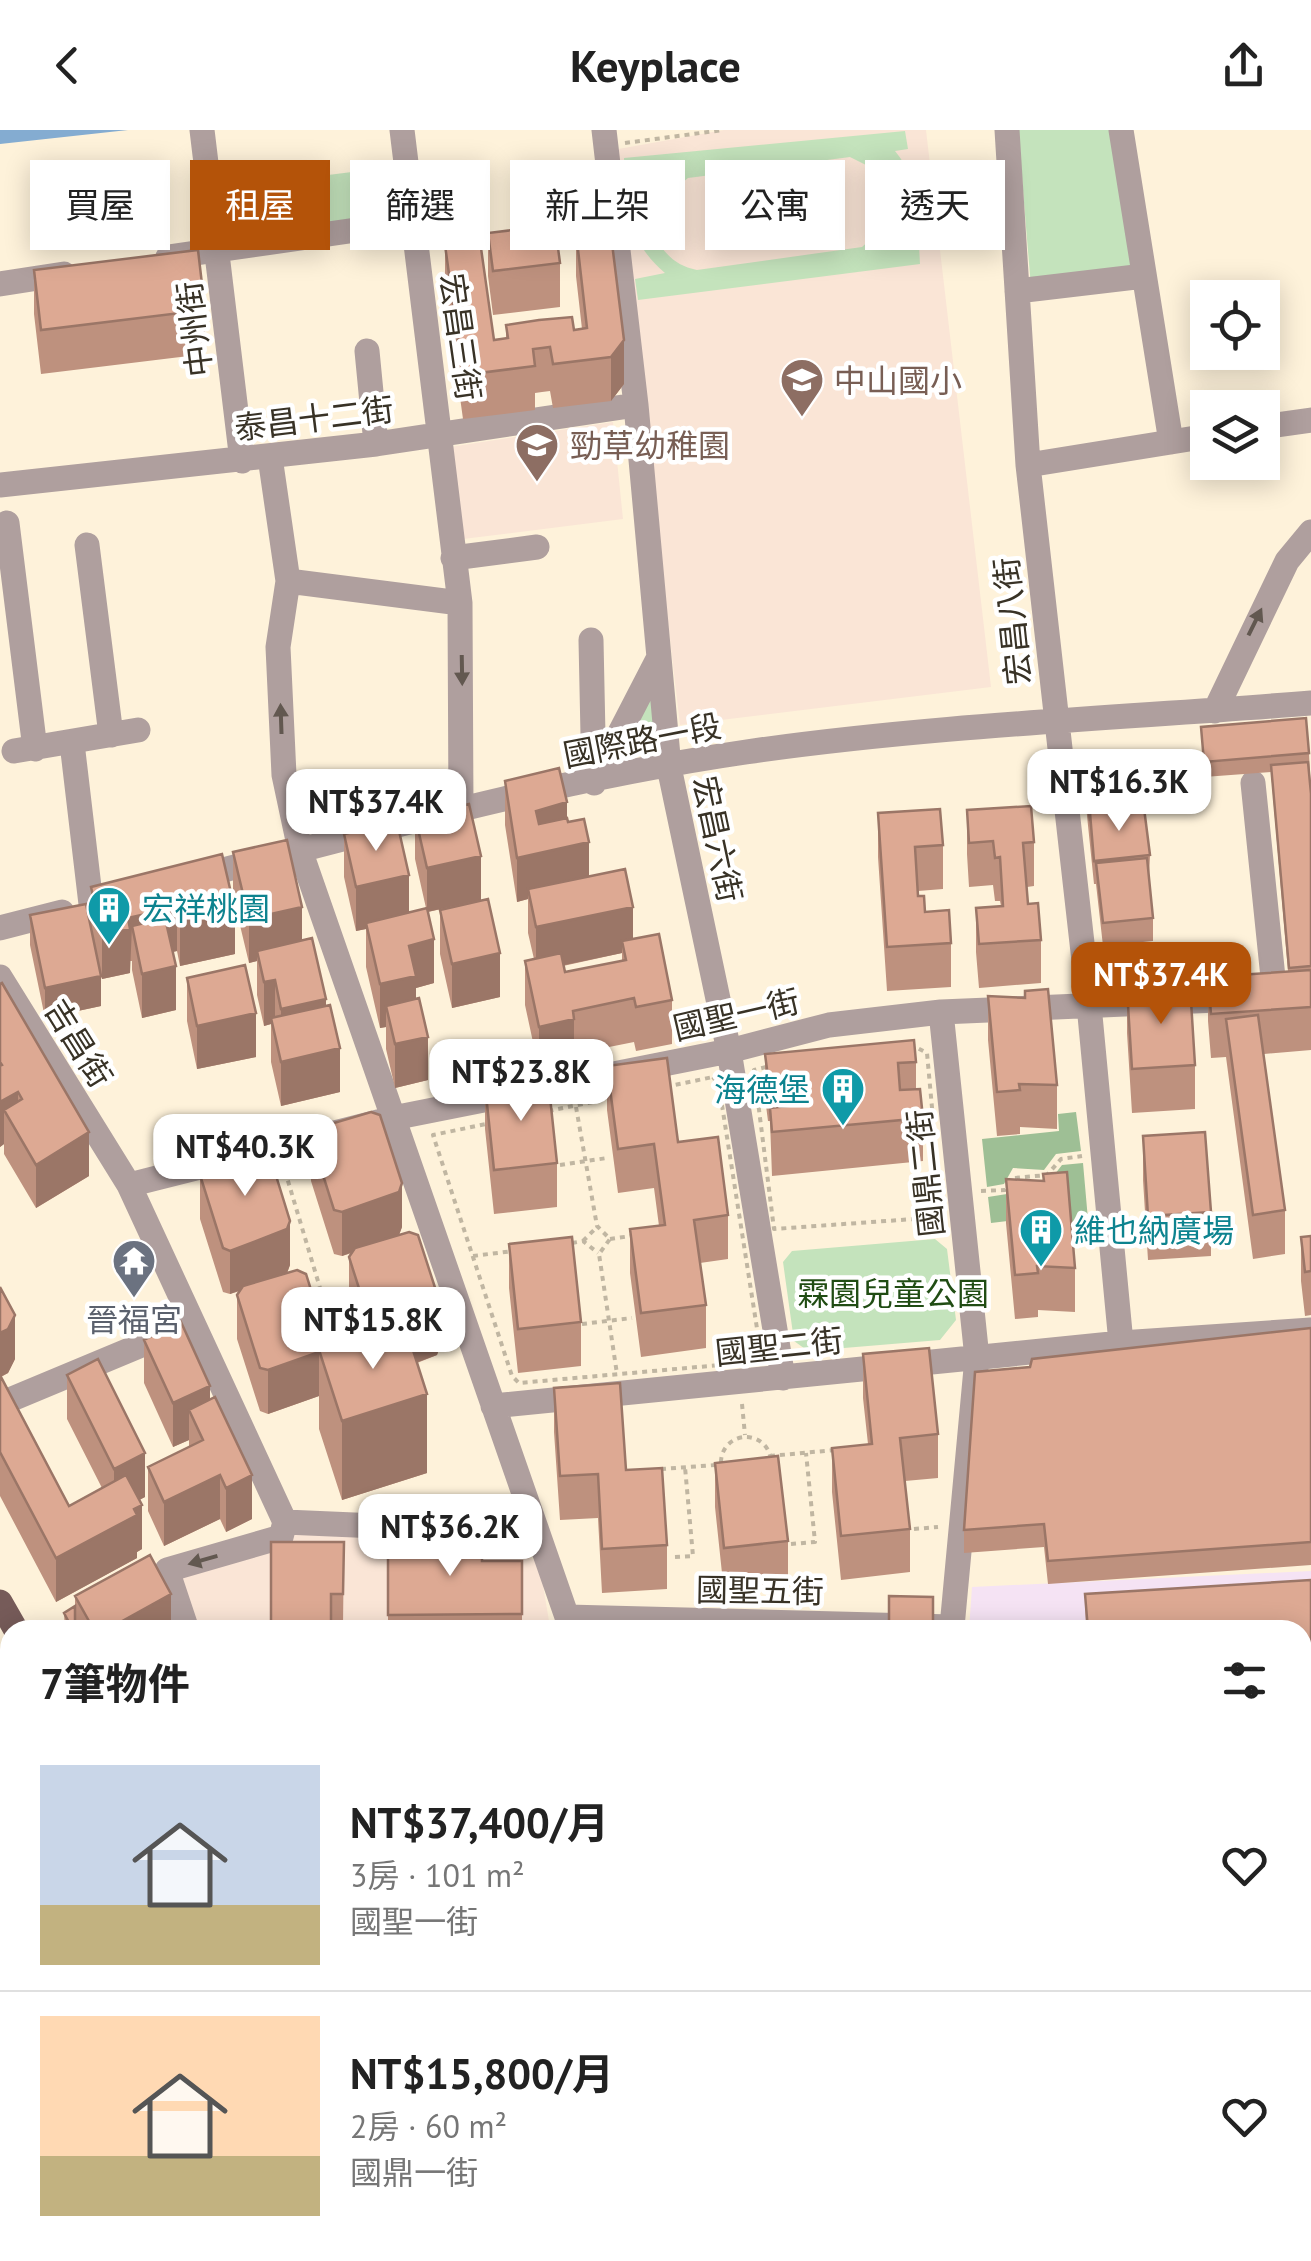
<!DOCTYPE html>
<html lang="zh-TW">
<head>
<meta charset="utf-8">
<style>
	:root { --surface:#fff; --page:#f2f2f2; --text:#222; --muted:#767676; --line:#e0e0e0; --accent:#b45309 }
	body { margin:0; font-family:"PT Sans","Noto Sans TC",sans-serif; background:var(--page); color:var(--text); height:100vh; display:flex; flex-direction:column; font-size:38px; white-space:nowrap }
	* { box-sizing:border-box; margin:0 }
	p { font-size:32px; color:var(--muted) }
	.icon { flex:none; width:55px; height:55px; fill:none; stroke:currentColor; stroke-width:2; stroke-linecap:round; stroke-linejoin:round }
	.map { position:relative; flex:1; overflow:hidden }
	.side { position:absolute; left:0px; top:1490px; width:1312px; height:642px; display:flex; flex-direction:column; background:var(--surface); border-radius:30px 30px 0 0; box-shadow:0 5px 25px #0003 }
	.side>* { flex:none }
	.banner { position:absolute; left:30px; top:30px; width:1252px; height:90px; display:flex; gap:20px }
	.tools { position:absolute; left:1190px; top:150px; display:grid; gap:20px }
	.tools a { display:grid; place-items:center; width:90px; height:90px; border-radius:0px; background:var(--surface); box-shadow:0 5px 25px #0003; font-size:50px }
	.price { position:absolute; translate:-50% -85px; padding:0 22px; border-radius:20px; background:#fff; color:#222; font-size:32px; line-height:65px; filter:drop-shadow(0 2px 5px #0008) }
	.price::after { content:''; position:absolute; left:50%; top:60px; width:30px; height:22px; margin-left:-15px; background:inherit; clip-path:polygon(0 0,100% 0,50% 100%) }
	.price.on { background:var(--accent); color:#fff }
	ul { padding:0; list-style:none }
	li { display:flex; align-items:center; gap:30px; height:250px; padding:0 40px }
	li+li { border-top:2px solid var(--line) }
	li span { display:grid; place-items:center; flex:none; width:280px; height:200px; border-radius:0px; color:#555 }
	li>.icon { margin-inline-start:auto }
	span .icon { width:120px; height:120px; fill:#fffc; stroke-width:1 }
	li b { font-size:42px }
	h2 { display:flex; justify-content:space-between; align-items:center; height:120px; padding:0 40px; font-size:42px }
	.tag { padding:0 35px; border-radius:0px; background:var(--surface); box-shadow:0 5px 25px #0003; font-size:35px; line-height:90px }
	.tag.on { background:var(--accent); color:#fff }
	header { display:flex; justify-content:space-between; align-items:center; height:130px; padding:0 40px; background:var(--surface); font-size:45px; font-weight:700 }
	.map>svg:first-child { display:block }
	.commercial { fill:#f5e3f4 }
	.education { fill:#fae5d6 }
	.green { fill:#c4e3bc; fill-rule:evenodd }
	.forest { fill:#9ebf95 }
	.water { fill:#84acd1 }
	.lines { fill:none; stroke-linecap:round; stroke-linejoin:round }
	.path { stroke:#c0b6a2; stroke-width:4; stroke-dasharray:5 5; stroke-linecap:butt }
	.minor { stroke:#af9f9e; stroke-width:25 }
	.major { stroke:#765b59; stroke-width:25 }
	.wall { fill:#be917e; fill-rule:evenodd }
	.shaded-wall { fill:#9b7667 }
	.building { fill:#dda993; stroke:#9b7667; stroke-width:2.5 }
	.oneway { fill:#625850 }
	.labels { text-anchor:middle; dominant-baseline:central; stroke-width:9; stroke-linejoin:round; paint-order:stroke }
	.street-label { font-size:32px; fill:#383226; stroke:#fff }
	.education-label { font-size:32px; fill:#785e54; stroke:#fff; text-anchor:start }
	.culture-label { font-size:32px; fill:#0d838f; stroke:#fff; text-anchor:start }
	.park-label { font-size:32px; fill:#204c13; stroke:#fff }
	.worship-label { font-size:32px; fill:#5b616d; stroke:#fff }
</style>
</head>
<body>
<header><svg class="icon" aria-label="back" viewBox="0 0 24 24"><path d="M15 5l-7 7 7 7"/></svg>Keyplace<svg class="icon" aria-label="share" viewBox="0 0 24 24"><path d="M12 15V3M7 8l5-5 5 5M5 13v7h14v-7"/></svg></header>
<div class="map">
<svg width="1311" height="2131" viewBox="0 0 1311 2131">
	<rect width="100%" height="100%" fill="#fef2da"/>
	<path class="commercial" d="M1311 1441V2083L1303 2088 1302 1500H969L972 1457Z
		M738 2122 1245 2123 1231 2131H721Z"/>
	<path class="education" d="M724 0H926L991 557 680 595 613 20Z
		M613 292 623 389 463 409 450 317Z
		M292 1399 489 1412 539 1432 549 1491 565 1500H198L180 1447Z
		M407 2123H724L708 2131H412Z"/>
	<path class="green" d="M1018 0H1113L1135 145 1031 157Z
		M905 1 908 19 895 21C922 55 920 79 902 117L919 115 920 134 638 170 635 149 665 143C635 118 619 82 653 51L625 52 624 28ZM850 27 878 41 893 70 885 96 862 117 697 140C673 135 663 122 651 100L659 72 688 48Z
		M383 38 390 92 242 111 235 57Z
		M654 553 658 619 628 623 625 602Z
		M935 1109 947 1119 956 1190 940 1210 808 1221 794 1211 783 1132 792 1121Z"/>
	<path class="forest" d="M1076 982 1081 1021 1056 1024 1044 1040 1013 1038 1004 1054 987 1057 982 1009 1059 1001 1058 984Z
		M1083 1033 1089 1101 1071 1103 1068 1084 991 1093 988 1067 1007 1064 1015 1053 1051 1049 1062 1035Z"/>
	<path class="water" d="M0 0H128L0 14Z
		M0 2021 10 2027V2094L0 2089Z
		M35 2123H87L90 2131H42Z"/>
	<g class="lines">
		<path class="path" d="M625 13 723 0
			M910 914 927 923 942 1087 774 1099 754 940 811 926Z
			M713 947 719 956 761 1224 754 1232 519 1253 512 1246 433 1005Z
			M576 977 597 1096 610 1109 599 1124 617 1244
			M560 1035 607 1028
			M285 1041 338 1218
			M981 1061 1005 1060 1014 1048 1047 1045 1061 1029 1082 1026
			M610 1109 631 1106
			M583 1111 597 1097
			M572 1113 583 1111 598 1123
			M473 1126 513 1121
			M582 1194 632 1188
			M742 1274 745 1305
			M721 1332a25 25 0 1 1 50 0a25 25 0 1 1-50 0Z
			M770 1326 835 1320
			M661 1339 716 1335
			M914 1399 938 1397
			M791 1414 815 1412 806 1323
			M675 1427 693 1426 685 1337"/>
		<path class="minor" d="M202 0 242 331
			M402 0 460 473 461 681
			M604 0 636 275 669 637 729 921 783 1248
			M1007 0 1028 335 1089 875 1121 1213
			M1121 0 1171 312
			M168 127 412 92
			M0 154 64 144
			M1017 161 1144 146
			M367 221 376 314
			M1262 297 1311 290
			M270 327 288 451 278 517 284 645 300 720 567 1487 952 1497 977 1228 941 882
			M1028 335 1208 306
			M0 355 376 314 636 275
			M7 393 35 619
			M87 415 111 605
			M453 428 537 417
			M288 451 460 473
			M591 510 594 653
			M1215 581 1287 431 1311 402
			M72 613 91 774
			M14 621 138 600
			M595 651 657 531
			M1253 653 1275 867
			M193 748C374 701 560 649 746 622 934 595 1122 588 1311 573
			M0 798 62 782
			M0 847 129 1055 285 1392
			M129 1055 393 988 729 921 829 895 941 882 1240 869
			M0 1274 175 1201
			M493 1276 1121 1213 1311 1200
			M285 1392 537 1403
			M187 1500 167 1440 281 1407 285 1392
			M0 2127 8 2131"/>
		<path class="major" d="M0 1472 16 1500
			M0 1535 10 1553
			M323 2122 327 2131
			M356 2122 360 2131"/>
	</g>
	<path class="wall" d="M576 102 624 254 611 271 553 278 550 261 542 262 535 263V280L463 289 445 159V115L494 210 506 208V195L574 200 582 199 576 146Z
		M488 103 560 133V177L493 185 488 146Z
		M34 140 205 180V224L41 244 34 184Z
		M1201 597 1309 623 1311 664V920L1264 924 1285 1080V1124L1253 1129 1226 927 1211 928 1208 891V847L1288 841 1271 642 1204 647Z
		M505 651 567 688 589 746 633 809 672 870V914L636 921 634 912 574 924V933L539 940 525 875V831L534 829 528 803V769L517 772 505 695ZM622 823V831L565 842 563 836Z
		M1086 660 1150 725 1149 748 1153 788V811L1103 816 1096 754H1094L1086 676Z
		M967 680 1034 712V756L1027 757 1028 774 1041 810V853L979 858 976 822V778L1001 776 1000 771H995L993 755 969 757 967 724Z
		M878 683 943 715V759L918 761V766L925 782 951 813V857L887 861 878 727Z
		M415 686 481 770 428 782 434 853 416 858V868L428 950 395 958 386 919V897L380 898 366 837V799L356 801 344 747V704L409 783 426 778 415 729Z
		M233 722 302 811 326 876 340 962 281 976 271 932V894L264 896 257 865V831L249 833 233 766Z
		M222 724 235 824 180 836 177 821 173 822 176 880 142 888 132 840V831H130V843L102 849 101 847V876L45 888 30 815V785L91 794V757Z
		M440 780 500 867 452 878 440 824Z
		M187 848 256 927 197 939 187 891Z
		M0 854 89 1046 36 1078 4 1024V1014L0 1017Z
		M1127 859 1195 935V979L1132 983 1127 903Z
		M988 866 1025 868 1057 955V999L1020 997V1004L997 1006 988 910Z
		M765 924 916 932V959L923 988V1031L772 1046 770 991H768L765 968Z
		M607 936 678 1012 728 1085V1129L700 1133 706 1175V1218L641 1227 630 1143V1099L659 1096 654 1058 618 1063 607 980Z
		M485 955 557 1033V1077L494 1084 485 999Z
		M1143 1006 1211 1082V1126L1148 1130 1143 1050Z
		M311 1007 402 1097 399 1105 440 1216 437 1225 417 1233 427 1343 342 1370 319 1299V1266L268 1284 260 1281 237 1209V1165L240 1161 230 1164 223 1162 200 1089V1045L290 1135 287 1143 327 1217 360 1206 349 1171V1127L352 1123 342 1126 334 1124 311 1051Z
		M1006 1049 1075 1138V1182L1038 1180V1187L1015 1189 1006 1093Z
		M1311 1106V1185L1305 1186 1301 1151V1107Z
		M509 1114 581 1192V1236L518 1243 509 1158Z
		M0 1157 15 1229 8 1243 1 1247 69 1376 102 1358 67 1289V1245L145 1367 139 1370 142 1419 137 1422V1428L56 1472 0 1366Z
		M1311 1198V1435L1048 1454 1044 1417 964 1423V1400L1030 1237Z
		M144 1210 210 1270 252 1389 226 1402 220 1389 164 1416 148 1381V1337L189 1317V1310L173 1317 144 1253Z
		M863 1224 938 1304V1348L905 1351 910 1399V1442L841 1450 832 1362V1318L868 1314 863 1268Z
		M554 1258 626 1340 667 1415V1459L602 1463 598 1388 560 1390 554 1302Z
		M715 1333 788 1411V1455L724 1462 715 1377Z
		M388 1408 482 1431H522V1500H388Z
		M344 1412 343 1495 271 1500Z
		M1311 1450V1781L1302 1782V1500H1086L1085 1464Z
		M75 1466 171 1500H65L64 1483 75 1476Z
		M10 1757V1862L0 1868V1763Z
		M429 2122H525L530 2131H434Z
		M558 2122H592V2131H558Z
		M604 2122H629V2131H604Z"/>
	<path class="shaded-wall" d="M624 210V254L611 271V227Z
		M567 672V715L589 712V755L528 759V769L517 772V728L536 681Z
		M481 726V770L427 782V738Z
		M409 745V789L366 793V799L356 801V757Z
		M177 777V821L139 829 132 796 130 843 102 849V805L128 788Z
		M302 777V820L257 821V831L249 833V789Z
		M633 777V821L622 811V823L536 841V797Z
		M235 780V824L180 836V792Z
		M434 809V853L416 858V890L386 876V897L380 898V854L409 816Z
		M500 823V867L452 878V834Z
		M176 836V880L142 888V844Z
		M101 846V876L45 888V858Z
		M275 850V893L271 888V894L264 896V852Z
		M326 869V913L281 923V879Z
		M256 883V927L197 939V896Z
		M574 889V933L539 940V897Z
		M428 907V950L395 958V914Z
		M340 918V962L281 976V932Z
		M18 962V1004L4 980V1014L0 1017V973Z
		M89 1002V1046L36 1078V1035Z
		M402 1053V1097L399 1105 342 1126V1082Z
		M290 1091V1135L287 1143 230 1164V1121Z
		M440 1173V1216L437 1225 380 1246V1202Z
		M15 1185V1229L8 1243 0 1247V1203Z
		M319 1222V1266L268 1284V1240Z
		M210 1256V1300L189 1280V1310L173 1317V1273Z
		M427 1264V1343L342 1370V1291Z
		M145 1323V1367L114 1383V1339Z
		M220 1345V1389L164 1416V1372Z
		M252 1345V1389L226 1402V1358Z
		M142 1375V1419L137 1422V1428L56 1472V1428Z
		M171 1464V1500H104Z
		M10 1818V1862L0 1868V1824Z
		M1311 1925V1940L1302 1946V1930Z
		M1311 2026V2049L1302 2055V2032Z"/>
	<path class="building" d="M555 95 560 133 493 141 488 103Z
		M610 97 624 210 611 227 553 234 550 217 542 218 533 219 535 236 463 245 445 115 480 111 494 210 508 208 506 195 539 190 572 187 574 200 587 198 576 102Z
		M198 120 205 180 41 200 34 140Z
		M1306 588 1309 623 1204 632 1201 597Z
		M1308 632 1311 664V836L1289 838 1271 635Z
		M559 638 567 672 536 681 539 694 567 688 568 692 584 689 589 712 517 728 505 651Z
		M1142 655 1144 678 1090 683V691L1086 660Z
		M469 674 481 726 427 738 415 686Z
		M1031 676 1034 712 1023 713 1028 774 1038 773 1041 810 979 814 976 778 1003 776 1000 727 995 728 993 711 969 713 967 680Z
		M1144 678 1150 725 1094 731 1090 683Z
		M940 679 943 715 915 717 918 766H924L925 782 949 780 951 813 887 817 878 683Z
		M397 692 409 745 356 757 344 704Z
		M287 710 302 777 249 789 233 722Z
		M222 724 235 780 180 792 177 777 128 788 130 799 102 805 91 757Z
		M1147 728 1153 788 1103 793 1096 733Z
		M625 739 633 777 536 797 528 759Z
		M488 769 500 823 452 834 440 780Z
		M86 774 101 846 45 858 30 785Z
		M427 778 434 809 409 816 416 846 380 854 366 793Z
		M165 788 176 836 142 844 132 796Z
		M659 804 672 870 636 877 634 868 573 881 574 889 539 897 525 831 561 823 565 842 626 830 622 811Z
		M312 808 326 869 281 879 275 850 264 852 257 821Z
		M245 835 256 883 197 896 187 848Z
		M1311 840V877L1211 884 1208 847Z
		M2 853 89 1002 36 1035 4 980 22 969 18 962 0 972V936L2 935 0 932V854Z
		M1190 855 1195 935 1132 939 1127 859Z
		M1048 859 1057 955 1019 954 1020 960 997 962 988 866 1025 868V861Z
		M419 868 428 907 395 914 386 876Z
		M330 875 340 918 281 932 271 888Z
		M1258 885 1285 1080 1253 1085 1226 889Z
		M914 910 916 932 898 933 900 960 920 959 923 988 772 1002 770 978 789 976 786 945 768 947 765 924Z
		M667 928 678 1012 718 1007 728 1085 694 1090 706 1175 641 1183 630 1099 665 1095 654 1014 618 1019 607 936Z
		M548 948 557 1033 494 1040 485 955Z
		M371 982 380 985 402 1053 399 1062 342 1082 334 1080 311 1007 317 998Z
		M1205 1002 1211 1082 1148 1086 1143 1006Z
		M260 1020 269 1023 290 1091 287 1099 230 1121 223 1118 200 1045 205 1036Z
		M1067 1042 1075 1138 1037 1136 1038 1143 1015 1145 1006 1049 1044 1051 1043 1044Z
		M409 1102 418 1105 440 1173 437 1181 377 1201 372 1199 349 1127 355 1118Z
		M1311 1106V1141L1305 1142 1301 1107Z
		M572 1107 581 1192 518 1199 509 1114Z
		M297 1140 306 1144 327 1211 325 1218 319 1220V1222L268 1240 260 1238 237 1165 243 1156Z
		M0 1157 15 1185 8 1199 0 1203Z
		M181 1192 210 1256 173 1273 144 1210Z
		M404 1192 427 1264 342 1291 319 1220Z
		M1311 1198V1412L1048 1431 1044 1394 964 1400 975 1242 1030 1237 1032 1229Z
		M929 1218 938 1304 900 1308 910 1399 841 1406 832 1318 872 1314 863 1224Z
		M98 1229 145 1323 114 1339 67 1245Z
		M0 1245 69 1376 126 1345 142 1375 134 1379 137 1385 56 1428 0 1322Z
		M620 1253 626 1340 662 1338 667 1415 602 1419 598 1344 560 1346 554 1258Z
		M215 1267 252 1345 226 1358 220 1345 164 1372 148 1337 203 1310 189 1280Z
		M778 1326 788 1411 724 1418 715 1333Z
		M482 1407V1431H522V1484L388 1485V1408Z
		M271 1412H344L343 1464H331V1500H271Z
		M150 1425 171 1464 106 1500H94L75 1466Z
		M1311 1450V1758L1302 1759V1500H1088L1085 1464Z
		M889 1466 933 1467V1500H889Z
		M75 1476V1500H73L64 1483Z
		M10 1757V1783L0 1765V1763Z
		M0 1794 10 1813V1818L0 1824Z
		M1302 1860 1311 1873V1925L1302 1930Z
		M1302 1956 1311 1969V2026L1302 2032Z
		M438 2122H525L530 2131H442Z
		M558 2122H592V2127H558Z
		M1040 2122H1065L1071 2131H1028Z"/>
	<defs><path id="oneway-solid" d="M-6-.8H1V-3.2L6.5 0L1 3.2V.8H-6Z" transform="scale(2.5)"/></defs>
	<g class="oneway">
		<use href="#oneway-solid" transform="translate(1255 492) rotate(-64)"/>
		<use href="#oneway-solid" transform="translate(462 540) rotate(89)"/>
		<use href="#oneway-solid" transform="translate(281 589) rotate(-92)"/>
		<use href="#oneway-solid" transform="translate(203 1430) rotate(164)"/>
	</g>
	<defs>
		<symbol id="school-pin" viewBox="-11 -11 22 30"><path d="M0 17L-7.5 6A9.5 9.5 0 1 1 7.5 6Z" fill="#8d6e63" stroke="#fff"/><path d="M0-5L7-2L0 1L-7-2ZM-4 1L0 2.5L4 1V4Q0 6-4 4Z" fill="#fff"/></symbol>
		<symbol id="building-pin" viewBox="-11 -11 22 30"><path d="M0 17L-7.5 6A9.5 9.5 0 1 1 7.5 6Z" fill="#0f9aa8" stroke="#fff"/><path d="M-4-6H4V6H1V3H-1V6H-4ZM-2.5-4.3h1.7v1.8h-1.7ZM.8-4.3h1.7v1.8H.8ZM-2.5-1h1.7V.8h-1.7ZM.8-1h1.7V.8H.8Z" fill="#fff"/></symbol>
		<symbol id="temple-pin" viewBox="-11 -11 22 30"><path d="M0 17L-7.5 6A9.5 9.5 0 1 1 7.5 6Z" fill="#6b7280" stroke="#fff"/><path d="M0-6L5-2H3V0L6.5 2.5H4V6H1.5V3h-3V6H-4V2.5H-6.5L-3 0V-2H-5Z" fill="#fff"/></symbol>
	</defs>
	<g fill-rule="evenodd">
		<use href="#school-pin" x="777" y="225" width="50" height="68"/>
		<use href="#school-pin" x="512" y="290" width="50" height="68"/>
		<use href="#building-pin" x="84" y="753" width="50" height="68"/>
		<use href="#building-pin" x="818" y="934" width="50" height="68"/>
		<use href="#building-pin" x="1016" y="1075" width="50" height="68"/>
		<use href="#temple-pin" x="109" y="1106" width="50" height="68"/>
	</g>
	<g class="labels">
		<g class="street-label">
			<text transform="translate(194 199) rotate(-97)">中州街</text>
			<text transform="translate(461 207) rotate(82)">宏昌三街</text>
			<text transform="translate(314 288) rotate(-7)">泰昌十二街</text>
			<text transform="translate(1012 491) rotate(-96)">宏昌八街</text>
			<text transform="translate(642 610) rotate(-11)">國際路一段</text>
			<text transform="translate(718 709) rotate(78)">宏昌六街</text>
			<text transform="translate(736 884) rotate(-13)">國聖一街</text>
			<text transform="translate(79 913) rotate(58)">吉昌街</text>
			<text transform="translate(925 1043) rotate(-96)">國鼎二街</text>
			<text transform="translate(779 1216) rotate(-6)">國聖二街</text>
			<text transform="translate(760 1460) rotate(1)">國聖五街</text>
		</g>
		<g class="education-label">
			<text x="834" y="250">中山國小</text>
			<text x="570" y="315">勁草幼稚園</text>
		</g>
		<g class="culture-label">
			<text x="142" y="778">宏祥桃園</text>
			<text x="810" y="959" text-anchor="end">海德堡</text>
			<text x="1074" y="1100">維也納廣場</text>
		</g>
		<g class="park-label">
			<text x="893" y="1163">霖園兒童公園</text>
		</g>
		<g class="worship-label">
			<text x="134" y="1189">晉福宮</text>
		</g>
	</g>
</svg>
<div class="tools">
<a><svg class="icon" aria-label="locate" viewBox="0 0 24 24"><circle cx="12" cy="12" r="6"/><path d="M12 2v4M12 18v4M2 12h4M18 12h4"/></svg></a>
<a><svg class="icon" aria-label="layers" viewBox="0 0 24 24"><path d="M12 4l9 5-9 5-9-5zM3 14l9 5 9-5"/></svg></a>
</div>
<b class="price" style="left:1119px;top:704px">NT$16.3K</b>
<b class="price" style="left:376px;top:724px">NT$37.4K</b>
<b class="price on" style="left:1161px;top:897px">NT$37.4K</b>
<b class="price" style="left:521px;top:994px">NT$23.8K</b>
<b class="price" style="left:245px;top:1069px">NT$40.3K</b>
<b class="price" style="left:373px;top:1242px">NT$15.8K</b>
<b class="price" style="left:450px;top:1449px">NT$36.2K</b>
<div class="banner">
<a class="tag">買屋</a>
<a class="tag on">租屋</a>
<a class="tag">篩選</a>
<a class="tag">新上架</a>
<a class="tag">公寓</a>
<a class="tag">透天</a>
</div>
<section class="side">
<h2>7筆物件<svg class="icon" aria-label="filters" viewBox="0 0 24 24"><path d="M4 7h16M4 17h16"/><circle cx="9" cy="7" r="2"/><circle cx="15" cy="17" r="2"/></svg></h2>
<ul>
<li><span style="background:linear-gradient(#c9d6e8 70%,#c2b280 0)"><svg class="icon" aria-label="home" viewBox="0 0 24 24"><path d="M3 11l9-7 9 7M6 9v11h12V9"/></svg></span><div><b>NT$37,400/月</b><p>3房 · 101 m²</p><p>國聖一街</p></div><svg class="icon" aria-label="heart" viewBox="0 0 24 24"><path d="M12 20l-8-8c-3-5 5-10 8-4 3-6 11-1 8 4z"/></svg></li>
<li><span style="background:linear-gradient(#ffd9b3 70%,#c2b280 0)"><svg class="icon" aria-label="home" viewBox="0 0 24 24"><path d="M3 11l9-7 9 7M6 9v11h12V9"/></svg></span><div><b>NT$15,800/月</b><p>2房 · 60 m²</p><p>國鼎一街</p></div><svg class="icon" aria-label="heart" viewBox="0 0 24 24"><path d="M12 20l-8-8c-3-5 5-10 8-4 3-6 11-1 8 4z"/></svg></li>
</ul>
</section>
</div>
</body>
</html>
